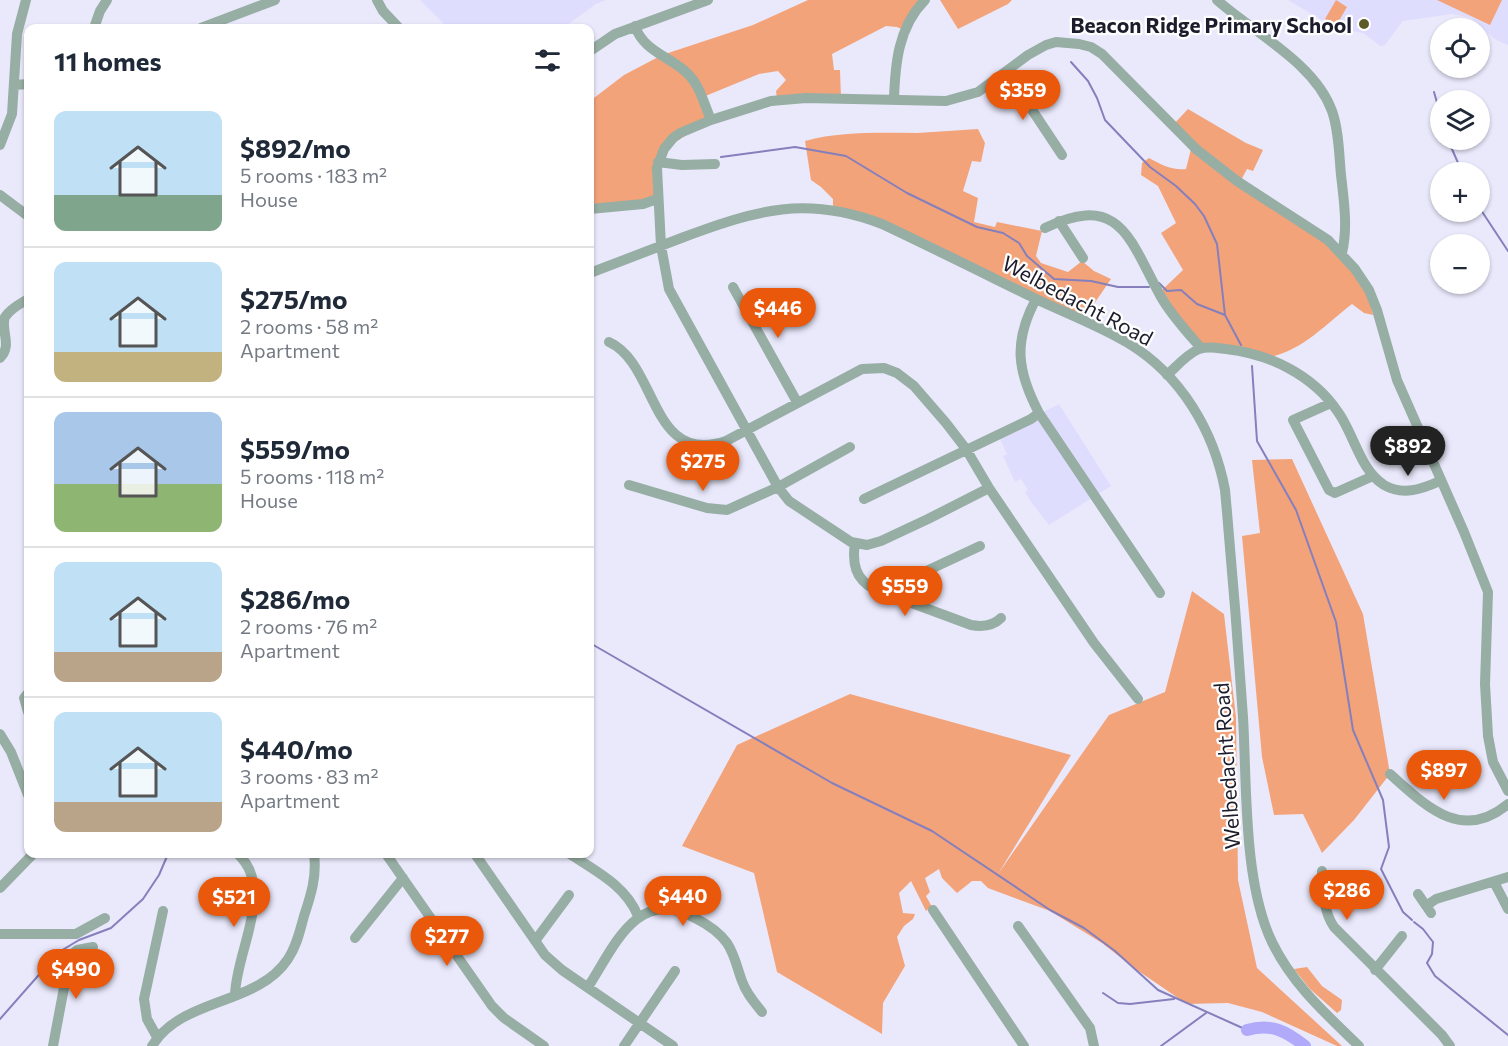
<!DOCTYPE html>
<html lang="en">
<head>
<meta charset="utf-8">
<style>
	:root { --surface:#fff; --page:#f6f6f7; --text:#1f2937; --muted:#747a83; --line:#e0e1e3; --accent:#ea580c }
	body { margin:0; font-family:Commissioner,sans-serif; background:var(--page); color:var(--text); height:100vh; display:flex; flex-direction:column; font-size:22px; white-space:nowrap }
	* { box-sizing:border-box; margin:0 }
	p { font-size:20px; color:var(--muted) }
	.icon { flex:none; width:33px; height:33px; fill:none; stroke:currentColor; stroke-width:2; stroke-linecap:round; stroke-linejoin:round }
	.map { position:relative; flex:1; overflow:hidden }
	.drawer { position:absolute; left:24px; top:24px; width:570px; height:834px; display:flex; flex-direction:column; background:var(--surface); border-radius:12px; box-shadow:0 2px 4px #0004 }
	.drawer>* { flex:none }
	.controls { position:absolute; left:1430px; top:18px; display:grid; gap:12px }
	.controls a { display:grid; place-items:center; width:60px; height:60px; border-radius:50%; background:var(--surface); box-shadow:0 2px 4px #0004; font-size:30px }
	.price { position:absolute; translate:-50% -51px; padding:0 14px; border-radius:21px; background:var(--accent); color:#fff; font-size:20px; line-height:39px; filter:drop-shadow(0 2px 3px #0008) }
	.price::after { content:''; position:absolute; left:50%; top:36px; width:18px; height:14px; margin-left:-9px; background:inherit; clip-path:polygon(0 0,100% 0,50% 100%) }
	.price.selected { background:#222; color:#fff }
	ul { padding:0; list-style:none }
	li { display:flex; align-items:center; gap:18px; height:150px; padding:0 30px }
	li+li { border-top:2px solid var(--line) }
	li span { display:grid; place-items:center; flex:none; width:168px; height:120px; border-radius:12px; color:#555 }
	li>.icon { margin-inline-start:auto }
	span .icon { width:72px; height:72px; fill:#fffc; stroke-width:1 }
	li b { font-size:26px }
	h2 { display:flex; justify-content:space-between; align-items:center; height:72px; padding:0 30px; font-size:26px }
	.map>svg:first-child { display:block }
	.built { fill:#dfddfe }
	.green { fill:#f3a37a }
	.lines { fill:none; stroke-linecap:round; stroke-linejoin:round }
	.stream { stroke:#857fbc; stroke-width:2 }
	.river { stroke:#b1a9fa; stroke-width:12 }
	.minor { stroke:#97aea4; stroke-width:10 }
	.poi-dot { fill:#5d5c29; stroke:#fff; stroke-width:2 }
	.labels { text-anchor:middle; dominant-baseline:central; stroke-width:4.5; stroke-linejoin:round; paint-order:stroke }
	.poi-label { font-size:21px; font-weight:bold; fill:#1d1c2c; stroke:#fff; text-anchor:end }
	.street-label { font-size:21px; fill:#1d1c2c; stroke:#fff }
</style>
</head>
<body>
<div class="map">
<svg width="1508" height="1046" viewBox="0 0 1508 1046">
	<rect width="100%" height="100%" fill="#eae9fc"/>
	<path class="built" d="M420 0H606L596 4 563 28H448Z
		M1288 0H1508V45L1496 40 1471 18 1452 14 1403 21 1385 45 1380 46 1363 33 1335 28Z
		M1059 404 1111 486 1049 525 1031 502 1025 492 1028 490 1021 479 1015 482 1003 456 1007 454 998 435Z"/>
	<path class="green" d="M808 0H925L906 31 897 27 886 26 832 54 834 70H840L841 98 777 100 776 91 786 80 778 71 759 74 703 97 711 120 664 149 657 198 590 209V101L624 75 662 55 753 25Z
		M940 0H1012L1008 4 958 29Z
		M1336 0 1347 7 1336 26 1325 19Z
		M1437 0H1502L1490 25Z
		M1188 109 1246 143 1263 150 1253 171 1247 169 1240 182 1319 231 1365 282 1373 315 1364 313 1352 304C1326 324 1303 350 1270 357 1259 359 1215 350 1201 348L1160 292 1183 270 1161 233 1176 223 1158 186 1141 175 1142 163 1149 158C1160 164 1173 171 1186 169L1192 145 1172 126Z
		M978 129 985 143 981 162 972 161 963 191 978 198 974 222 995 227 997 222 1042 231 1036 256 1041 263 1068 272 1082 261 1094 271 1111 279 1083 320 910 235 833 210V199L821 187 811 180 805 141C842 131 880 133 917 133 938 132 958 130 978 129Z
		M1292 459 1363 614 1390 774 1354 820 1322 853 1303 814 1274 815 1262 757 1242 536 1260 533 1252 460Z
		M1192 591 1224 614 1236 718 1238 880 1257 968 1342 1046H1337L1262 1012 1228 1003 1187 1004 1134 968 1102 943 1050 911 988 888 981 881H972L957 893 942 878 939 869 925 878 930 892 926 896 932 907 926 911 911 881 899 893 903 913 915 914 913 919 904 926 897 937 905 966 883 1003 882 1034 777 972 754 873 682 846 737 745 850 694 1071 755 998 874 1109 715 1165 692Z
		M1307 967 1322 986 1342 1000 1341 1010 1337 1013 1310 989 1294 969Z"/>
	<g class="lines">
		<path class="stream" d="M1071 62 1088 81 1097 98 1105 120 1150 167 1176 186 1195 204 1204 216 1217 244 1225 315
			M1434 92 1440 113
			M1448 140 1462 172
			M721 157 795 147 846 156 907 193 977 227 1003 233 1019 243 1027 256 1054 279 1091 281 1118 287H1149
			M1479 207 1508 251
			M1159 283 1167 291 1181 290 1197 304 1225 315 1241 345
			M1252 366 1257 441 1296 510 1336 622 1353 730 1383 800 1389 847 1381 869 1403 912 1412 920
			M590 643 832 783 932 831 1050 910 1084 928 1115 951 1158 990 1247 1030
			M1414 922 1423 929 1433 942 1432 954 1427 963 1435 976 1508 1035
			M1103 993 1118 1003 1130 1004 1174 999
			M0 1019 59 952 79 940 111 928 143 899 159 875 168 854
			M1161 1046 1206 1013"/>
		<path class="river" d="M1247 1030C1271 1023 1286 1031 1305 1046"/>
		<path class="minor" d="M377 0 383 11 399 28
			M1217 0C1254 33 1315 63 1332 111 1339 131 1339 154 1341 175 1344 202 1348 227 1342 253
			M635 26C643 51 671 57 687 73 700 85 704 104 711 120
			M94 28 100 11 107 0
			M201 28 275 0
			M590 51 615 34 708 0
			M1007 72 1062 155
			M15 85 28 84
			M894 100C895 65 898 27 925 0
			M0 145 12 114 17 34 26 0
			M658 162 682 165 715 164
			M0 195 28 216
			M590 209 643 204 657 199
			M1059 221 1083 258
			M1045 228C1121 191 1130 241 1161 297 1172 316 1187 332 1201 348
			M590 273C621 261 652 249 684 237 757 210 806 195 882 224 933 248 983 273 1034 298 1065 313 1098 325 1128 343 1181 375 1214 431 1225 490 1232 566 1238 642 1243 717 1247 784 1243 882 1272 942 1292 984 1326 1014 1359 1046
			M733 287 797 402
			M1036 299C1013 342 1017 371 1039 413L1160 593
			M609 342C658 364 650 467 726 441L862 369 884 368 897 373 914 386 946 423 966 449 989 488 1094 643 1138 699
			M0 358C13 345 0 330 5 317 11 308 20 304 28 299
			M1167 375C1177 366 1187 354 1199 349 1208 346 1217 348 1226 349 1270 354 1313 375 1338 412 1354 434 1360 470 1384 485 1403 496 1422 489 1440 481
			M1331 403 1293 420 1329 490 1335 493 1373 476
			M629 485 707 508 727 510 778 487 850 447
			M989 488 928 519 881 541 867 545 851 542 789 501 778 487 669 289 661 246 657 168 664 149 673 138 680 133 711 120 771 101 806 98 946 101 978 92 1028 55 1046 45 1056 42 1079 44 1091 47 1102 54 1196 149 1237 181 1328 240 1355 269 1369 290 1377 310 1397 380 1464 532 1488 592 1485 684 1488 736 1493 762 1508 791
			M864 499 1031 419 1039 413
			M855 543C852 563 855 579 874 589L971 625C982 627 993 626 1001 618
			M891 596 905 581 980 546
			M28 693 24 698 28 712
			M0 734 11 752 28 795
			M1390 774C1425 805 1461 843 1508 804
			M386 854 492 1006 504 1018 544 1046
			M475 854 545 955 562 970 673 1046
			M570 854C596 871 626 886 638 916
			M1322 871C1323 890 1323 911 1334 927L1442 1035 1450 1046
			M1494 882 1508 909
			M0 888 33 854
			M1418 894 1431 913
			M1426 906 1436 899 1508 877
			M933 910 1024 1046
			M1018 926 1090 1028 1094 1046
			M0 934H76L105 918
			M355 938 403 878
			M535 941 569 895
			M1375 970 1402 936
			M588 987C614 947 637 886 695 918 707 924 719 932 727 943 735 955 737 968 742 981 746 993 754 1002 762 1012
			M235 995C236 950 276 890 238 854
			M157 1037 147 1019 144 999 163 911
			M53 1046 70 956 77 950 93 947
			M152 1046C182 997 257 1006 288 959 297 946 300 930 304 916 311 895 317 876 314 854
			M624 1046 675 971"/>
	</g>
	<circle class="poi-dot" cx="1364" cy="24" r="6"/>
	<g class="labels">
		<g class="poi-label">
			<text x="1352" y="24">Beacon Ridge Primary School</text>
		</g>
		<g class="street-label">
			<text transform="translate(1078 300) rotate(28)">Welbedacht Road</text>
			<text transform="translate(1226 766) rotate(-94)">Welbedacht Road</text>
		</g>
	</g>
</svg>
<div class="controls">
<a><svg class="icon" aria-label="locate" viewBox="0 0 24 24"><circle cx="12" cy="12" r="6"/><path d="M12 2v4M12 18v4M2 12h4M18 12h4"/></svg></a>
<a><svg class="icon" aria-label="layers" viewBox="0 0 24 24"><path d="M12 4l9 5-9 5-9-5zM3 14l9 5 9-5"/></svg></a>
<a>+</a>
<a>−</a>
</div>
<b class="price" style="left:1023px;top:121px">$359</b>
<b class="price" style="left:778px;top:339px">$446</b>
<b class="price selected" style="left:1408px;top:477px">$892</b>
<b class="price" style="left:703px;top:492px">$275</b>
<b class="price" style="left:905px;top:617px">$559</b>
<b class="price" style="left:1444px;top:801px">$897</b>
<b class="price" style="left:1347px;top:921px">$286</b>
<b class="price" style="left:683px;top:927px">$440</b>
<b class="price" style="left:234px;top:928px">$521</b>
<b class="price" style="left:447px;top:967px">$277</b>
<b class="price" style="left:76px;top:1000px">$490</b>
<section class="drawer">
<h2>11 homes<svg class="icon" aria-label="filters" viewBox="0 0 24 24"><path d="M4 7h16M4 17h16"/><circle cx="9" cy="7" r="2"/><circle cx="15" cy="17" r="2"/></svg></h2>
<ul>
<li><span style="background:linear-gradient(#bfe0f5 70%,#7fa58c 0)"><svg class="icon" aria-label="home" viewBox="0 0 24 24"><path d="M3 11l9-7 9 7M6 9v11h12V9"/></svg></span><div><b>$892/mo</b><p>5 rooms · 183 m²</p><p>House</p></div></li>
<li><span style="background:linear-gradient(#bfe0f5 75%,#c2b280 0)"><svg class="icon" aria-label="home" viewBox="0 0 24 24"><path d="M3 11l9-7 9 7M6 9v11h12V9"/></svg></span><div><b>$275/mo</b><p>2 rooms · 58 m²</p><p>Apartment</p></div></li>
<li><span style="background:linear-gradient(#a9c7e8 60%,#8fb573 0)"><svg class="icon" aria-label="home" viewBox="0 0 24 24"><path d="M3 11l9-7 9 7M6 9v11h12V9"/></svg></span><div><b>$559/mo</b><p>5 rooms · 118 m²</p><p>House</p></div></li>
<li><span style="background:linear-gradient(#bfe0f5 75%,#b9a48a 0)"><svg class="icon" aria-label="home" viewBox="0 0 24 24"><path d="M3 11l9-7 9 7M6 9v11h12V9"/></svg></span><div><b>$286/mo</b><p>2 rooms · 76 m²</p><p>Apartment</p></div></li>
<li><span style="background:linear-gradient(#bfe0f5 75%,#b9a48a 0)"><svg class="icon" aria-label="home" viewBox="0 0 24 24"><path d="M3 11l9-7 9 7M6 9v11h12V9"/></svg></span><div><b>$440/mo</b><p>3 rooms · 83 m²</p><p>Apartment</p></div></li>
</ul>
</section>
</div>
</body>
</html>
